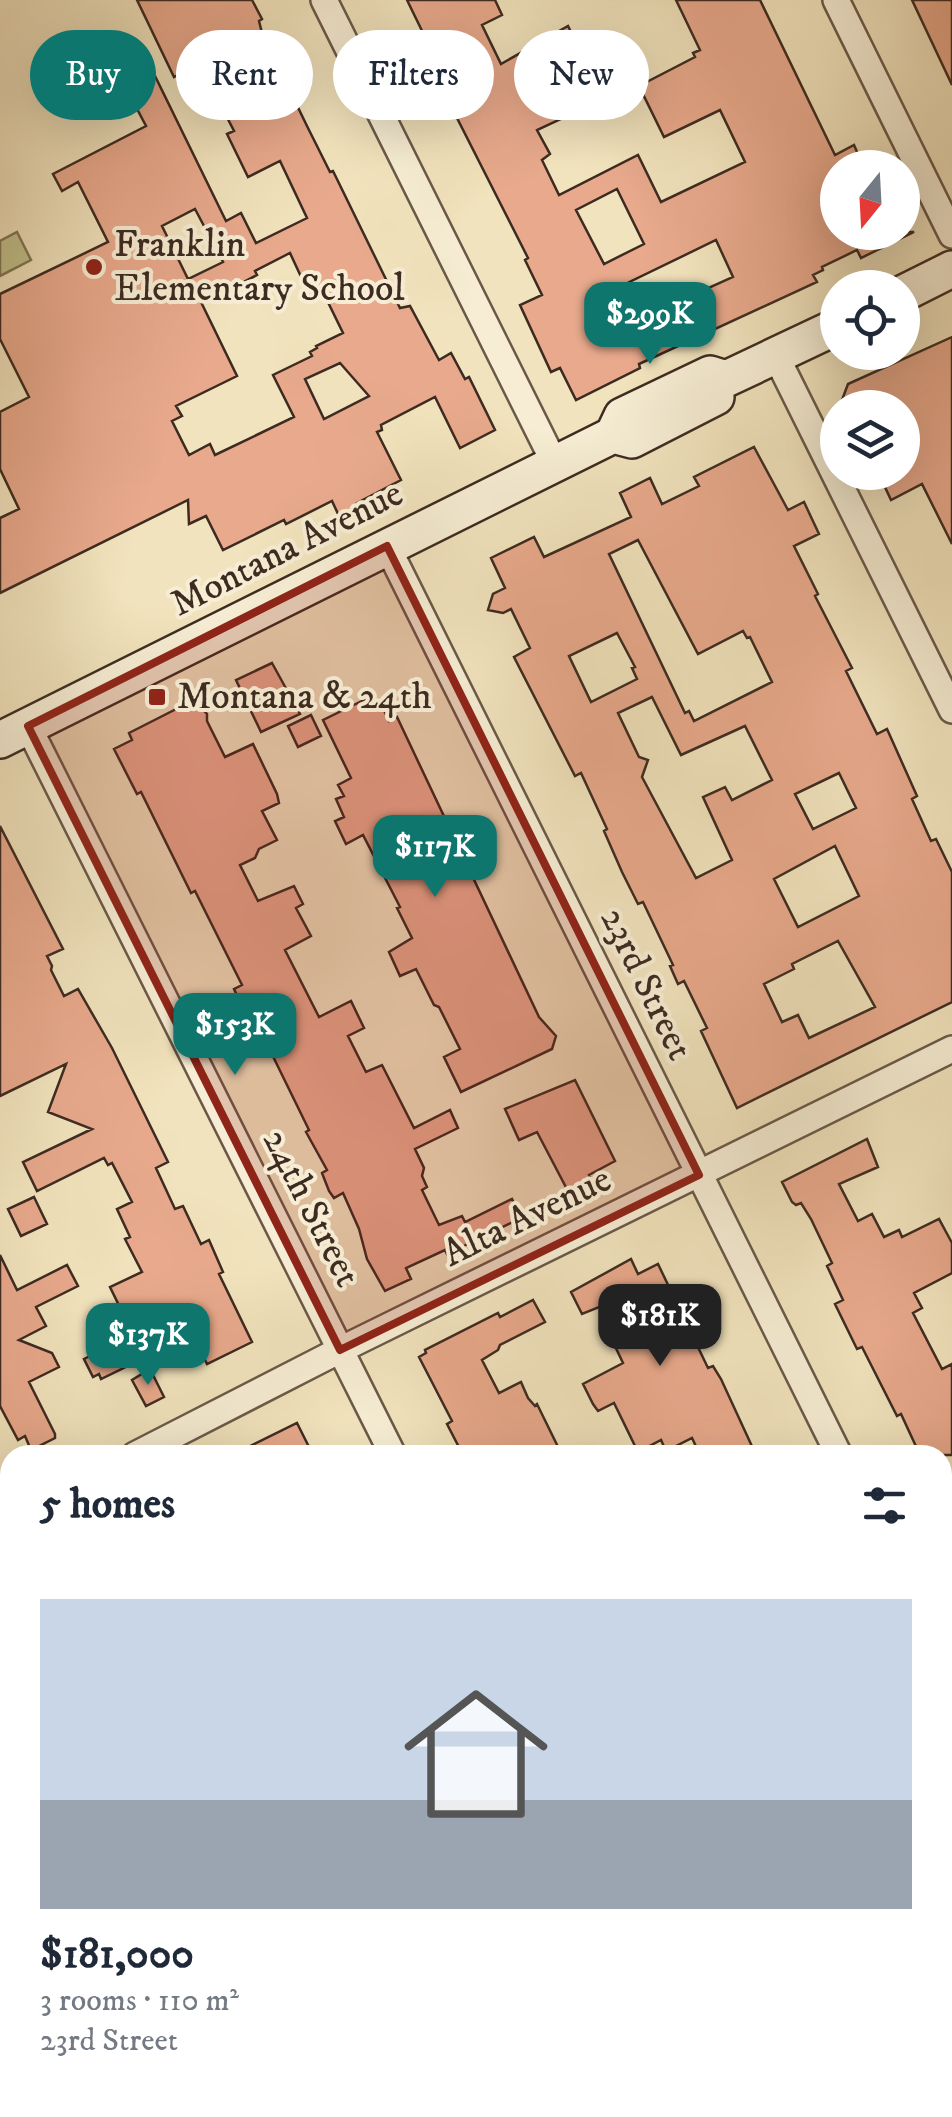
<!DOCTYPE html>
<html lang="en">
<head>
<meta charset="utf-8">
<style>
	:root { --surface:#fff; --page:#f6f6f7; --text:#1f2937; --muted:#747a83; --accent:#0f766e }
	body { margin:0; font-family:"IM FELL DW Pica",serif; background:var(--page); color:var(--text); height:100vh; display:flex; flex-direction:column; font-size:38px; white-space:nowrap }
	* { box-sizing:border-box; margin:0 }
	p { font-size:32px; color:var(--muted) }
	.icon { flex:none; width:55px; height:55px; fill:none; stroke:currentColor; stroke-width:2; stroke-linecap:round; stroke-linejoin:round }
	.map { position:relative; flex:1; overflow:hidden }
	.side { position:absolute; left:0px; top:1445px; width:952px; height:672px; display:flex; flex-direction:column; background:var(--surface); border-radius:30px 30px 0 0; box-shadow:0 10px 40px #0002 }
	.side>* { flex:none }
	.top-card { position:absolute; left:30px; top:30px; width:892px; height:90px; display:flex; gap:20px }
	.needle { width:65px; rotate:198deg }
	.tools { position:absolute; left:820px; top:150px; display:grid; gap:20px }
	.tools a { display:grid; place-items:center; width:100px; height:100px; border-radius:50%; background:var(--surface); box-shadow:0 10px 40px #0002; font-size:50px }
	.price { position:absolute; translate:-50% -85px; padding:0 22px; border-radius:20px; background:var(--accent); color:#fff; font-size:32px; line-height:65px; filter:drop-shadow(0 2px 5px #0008) }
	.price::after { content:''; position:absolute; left:50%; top:60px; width:30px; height:22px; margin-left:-15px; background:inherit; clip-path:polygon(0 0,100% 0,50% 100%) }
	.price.on { background:#222; color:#fff }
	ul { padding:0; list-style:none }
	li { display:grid; align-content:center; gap:20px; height:530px; padding:0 40px }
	li span { display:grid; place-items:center; height:310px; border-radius:0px; color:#555 }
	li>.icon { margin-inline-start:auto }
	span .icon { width:180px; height:180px; fill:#fffc; stroke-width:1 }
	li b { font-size:42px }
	h2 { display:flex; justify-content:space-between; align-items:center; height:120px; padding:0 40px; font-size:42px }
	.chip { padding:0 35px; border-radius:45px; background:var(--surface); box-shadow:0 10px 40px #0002; font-size:35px; line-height:90px }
	.chip.on { background:var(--accent); color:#fff }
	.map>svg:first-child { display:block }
	.grass { fill:#c1c18c; stroke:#7f7656; stroke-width:2.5 }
	.building { fill:#e8a98c; stroke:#3d2b21; stroke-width:2.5; fill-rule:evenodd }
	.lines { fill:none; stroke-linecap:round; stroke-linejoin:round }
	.street-casing { stroke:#6a5948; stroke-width:30 }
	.secondary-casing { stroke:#3d2b21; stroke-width:40 }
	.street { stroke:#f6edd4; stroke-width:25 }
	.secondary { stroke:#f6edd4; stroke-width:35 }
	.marked { fill:#8f2418; fill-opacity:0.2; stroke:#8f2418; stroke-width:8; stroke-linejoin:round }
	.poi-dot { fill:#8f2418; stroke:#f6edd4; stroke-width:4 }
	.labels { text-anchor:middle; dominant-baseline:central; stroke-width:8; stroke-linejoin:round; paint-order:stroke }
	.poi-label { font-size:38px; fill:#3d2b21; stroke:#f6edd4; text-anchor:start }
	.street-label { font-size:38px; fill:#3d2b21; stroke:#f6edd4 }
</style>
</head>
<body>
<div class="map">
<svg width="952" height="2117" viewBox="0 0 952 2117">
	<rect width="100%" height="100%" fill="#f1e3bd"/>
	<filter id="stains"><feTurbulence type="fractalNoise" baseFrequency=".002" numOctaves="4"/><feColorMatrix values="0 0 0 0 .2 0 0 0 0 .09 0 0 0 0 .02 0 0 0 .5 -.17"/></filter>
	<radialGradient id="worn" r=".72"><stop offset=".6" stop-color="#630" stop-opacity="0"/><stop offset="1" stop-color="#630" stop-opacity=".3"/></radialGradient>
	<path class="grass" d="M17 232 31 260 0 276V241Z"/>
	<path class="building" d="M137 0H252L262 19 259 21 262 33 307 126 330 172 333 171 400 308 410 306 439 360 451 353 465 379 469 377 495 430 460 448 435 397 381 425 382 430 377 432 401 480 357 503 359 507 339 516 332 501 286 524 284 520 223 550 206 516 189 524 188 500 0 593V518L19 509 0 469V412L29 397 0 339V294L108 242 78 182 62 191 53 174 146 126 126 88 154 74 226 221 241 213 256 243 307 218 280 161 248 177 227 134 234 131 201 67 195 70 193 67 174 77ZM195 209 223 262 188 279 162 226ZM290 253 310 296 322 290 343 333 316 346 317 348 310 352 312 356 273 375 294 417 215 455 210 444 189 455 172 421 182 416 176 406 237 376 202 304 257 275 255 271ZM340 363 369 396 324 419 305 379Z
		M407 0H495L502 15 482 25 501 64 568 26 577 44 584 41 610 96 537 130 550 154 542 160 559 195 638 155 661 202 745 162 720 110 664 137 639 86 695 57 693 53 700 50 676 0H760L835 155 854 145 864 168H838V232H914L861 258 857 250 822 267 823 270 813 275 817 282 639 364 640 368 576 400 560 368 551 372 520 305 542 295 525 260 528 258 455 114 462 108 440 62 435 64 432 59 430 60 421 41 426 39ZM617 189 644 244 604 264 576 210ZM716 240 733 277 631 323 615 289Z
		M912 0H952V85Z
		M952 337V544L922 484 891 500 878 472H902V408H839L848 384Z
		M754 447 788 510 804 502 819 534 794 546 818 594 815 596 852 668 846 671 877 734 887 729 917 796 912 799 931 841 936 839 952 872V1002L737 1108 701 1031 707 1028 684 981 678 984 670 966 673 965 643 902 638 904 622 872 604 831 607 829 581 773 575 776 514 657 530 648 511 609 503 613 488 610 493 594 505 588 491 558 534 537 544 557 631 517 620 493 650 478 662 504 699 486 694 477ZM638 540 698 654 743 631 747 638 750 637 772 682 694 721 689 711 685 713 609 554ZM617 633 635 667 632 668 637 679 591 702 569 656ZM652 697 681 755 745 726 772 780 732 800 725 787 703 797 732 860 696 878 642 777 648 760 639 757 618 713ZM839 773 856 808 813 829 795 794ZM835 846 859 896 798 927 774 879ZM838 941 875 1007 809 1038 798 1015 782 1022 764 984 794 969 792 964Z
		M272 663 300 714 261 732 236 680Z
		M368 698 378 710 383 708 389 721 397 717 539 1017 556 1036 552 1049 461 1092 444 1057 460 1049 439 1007 434 1005 416 969 400 976 389 952 412 938 397 908 400 907 363 835 346 844 335 821 344 817 336 799 344 796 338 785 351 778 323 720Z
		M194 700 207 714V721L225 757 253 744 277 794 279 803 262 811 277 840 259 849 255 858 240 865 258 901 294 886 303 904 296 908 311 936 285 950 319 1017 351 1001 364 1028 348 1036 366 1072 382 1065 414 1128 450 1110 458 1128 415 1149 424 1168 422 1176 427 1187 422 1190 439 1225 462 1216 465 1222 512 1199 521 1218 447 1254 445 1250 406 1268 411 1279 385 1291 367 1259 359 1229 343 1193 334 1198 329 1191 322 1173 327 1170 306 1132 309 1130 264 1038 257 1036 243 1008 234 989 242 985 195 891 191 893 141 792 137 794 114 749 132 740 129 733Z
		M311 715 321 736 298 747 288 726Z
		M0 826 63 949 47 956 52 966 51 970 64 996 78 989 112 1048 168 1162 156 1168 175 1209 183 1206 201 1244 209 1240 223 1272 219 1274 252 1342 207 1364 180 1309 132 1332 110 1287 142 1272 125 1239 130 1237 117 1209 132 1202 112 1163 108 1165 104 1158 37 1191 23 1162 92 1129 48 1112 66 1064 0 1096Z
		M575 1080 615 1161 589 1175 592 1181 569 1193 537 1132 519 1140 505 1109Z
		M867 1139 878 1167 839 1184 858 1221 872 1214 884 1237 899 1230 902 1237 939 1219 952 1243V1273L914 1293 922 1308 913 1313 942 1369 952 1364V1455H920L901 1414 897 1416 862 1347 857 1349 835 1304 843 1300 827 1266 832 1263 811 1219 801 1203 796 1205 792 1202 782 1182Z
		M34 1197 47 1224 21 1236 8 1209Z
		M0 1255 17 1290 67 1265 78 1286 36 1307 46 1326 19 1340 52 1353 59 1367 29 1382 55 1434V1438L31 1450 25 1436 18 1440 0 1406Z
		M631 1259 638 1274 658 1264 708 1368 713 1366 721 1379 756 1455H700L692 1438 666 1451 661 1440 638 1452 614 1403 598 1411 593 1404 583 1384 623 1363 614 1344 626 1338 609 1303 582 1314 571 1292Z
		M533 1300 545 1322 500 1345 498 1350 482 1360 499 1393 521 1382 528 1398 535 1406 537 1404 562 1455H463L447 1424 452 1421 419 1357 426 1353 425 1350 498 1313 500 1317Z
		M128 1337 140 1360 101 1379 99 1374 93 1377 84 1359Z
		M150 1369 164 1397 146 1406 132 1380Z
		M297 1423 313 1455H232Z"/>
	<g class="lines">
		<defs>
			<path id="street" d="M324 0 555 464
				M836 0 952 235
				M776 356 952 710
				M387 546 839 1455
				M28 726 393 1455
				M135 1455 340 1350 952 1049
				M0 1524 10 1519
				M0 1569 10 1589
				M942 1661 952 1680
				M942 2040 952 2036
				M265 2108 270 2117
				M720 2108 724 2117
				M787 2117 807 2108"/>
			<path id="secondary" d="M902 294 952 269
				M613 435 632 440 716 397
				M0 740 613 435 622 416 710 374 726 379 838 326"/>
		</defs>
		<use href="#street" class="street-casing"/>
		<use href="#secondary" class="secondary-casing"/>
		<use href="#street" class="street"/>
		<use href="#secondary" class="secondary"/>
	</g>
	<path class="marked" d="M387 546 699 1175 340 1350 28 726Z"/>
	<g class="poi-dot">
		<circle cx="94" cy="267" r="10"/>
		<rect x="147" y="687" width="20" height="20" rx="5"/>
	</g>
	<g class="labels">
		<g class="poi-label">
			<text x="114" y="245">Franklin<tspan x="114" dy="44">Elementary School</tspan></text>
			<text x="177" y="697">Montana &amp; 24th</text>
		</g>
		<g class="street-label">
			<text transform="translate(287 549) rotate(-27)">Montana Avenue</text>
			<text transform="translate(646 984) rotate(64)">23rd Street</text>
			<text transform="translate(311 1208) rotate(63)">24th Street</text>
			<text transform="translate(527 1217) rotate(-26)">Alta Avenue</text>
		</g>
	</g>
	<rect width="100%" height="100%" filter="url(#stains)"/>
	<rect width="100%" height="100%" fill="url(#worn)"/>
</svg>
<div class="tools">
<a><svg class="needle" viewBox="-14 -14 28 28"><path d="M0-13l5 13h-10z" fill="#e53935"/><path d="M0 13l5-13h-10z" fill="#747a83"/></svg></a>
<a><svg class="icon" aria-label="locate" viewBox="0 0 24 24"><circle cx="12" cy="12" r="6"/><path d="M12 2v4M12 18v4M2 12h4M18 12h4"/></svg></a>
<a><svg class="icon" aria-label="layers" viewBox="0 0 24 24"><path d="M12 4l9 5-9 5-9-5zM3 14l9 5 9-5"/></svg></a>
</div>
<b class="price" style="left:650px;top:367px">$299K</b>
<b class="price" style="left:435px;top:900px">$117K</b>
<b class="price" style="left:235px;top:1078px">$153K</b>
<b class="price on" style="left:660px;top:1369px">$181K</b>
<b class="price" style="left:148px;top:1388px">$137K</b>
<div class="top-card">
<a class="chip on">Buy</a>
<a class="chip">Rent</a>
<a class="chip">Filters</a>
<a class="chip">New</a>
</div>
<section class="side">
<h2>5 homes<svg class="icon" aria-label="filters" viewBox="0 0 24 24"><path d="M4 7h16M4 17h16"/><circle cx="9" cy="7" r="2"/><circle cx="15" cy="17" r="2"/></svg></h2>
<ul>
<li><span style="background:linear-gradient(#c9d6e8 65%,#9aa5b1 0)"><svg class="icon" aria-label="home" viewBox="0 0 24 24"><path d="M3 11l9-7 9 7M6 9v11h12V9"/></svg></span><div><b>$181,000</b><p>3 rooms · 110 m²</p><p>23rd Street</p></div></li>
</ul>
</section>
</div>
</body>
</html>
